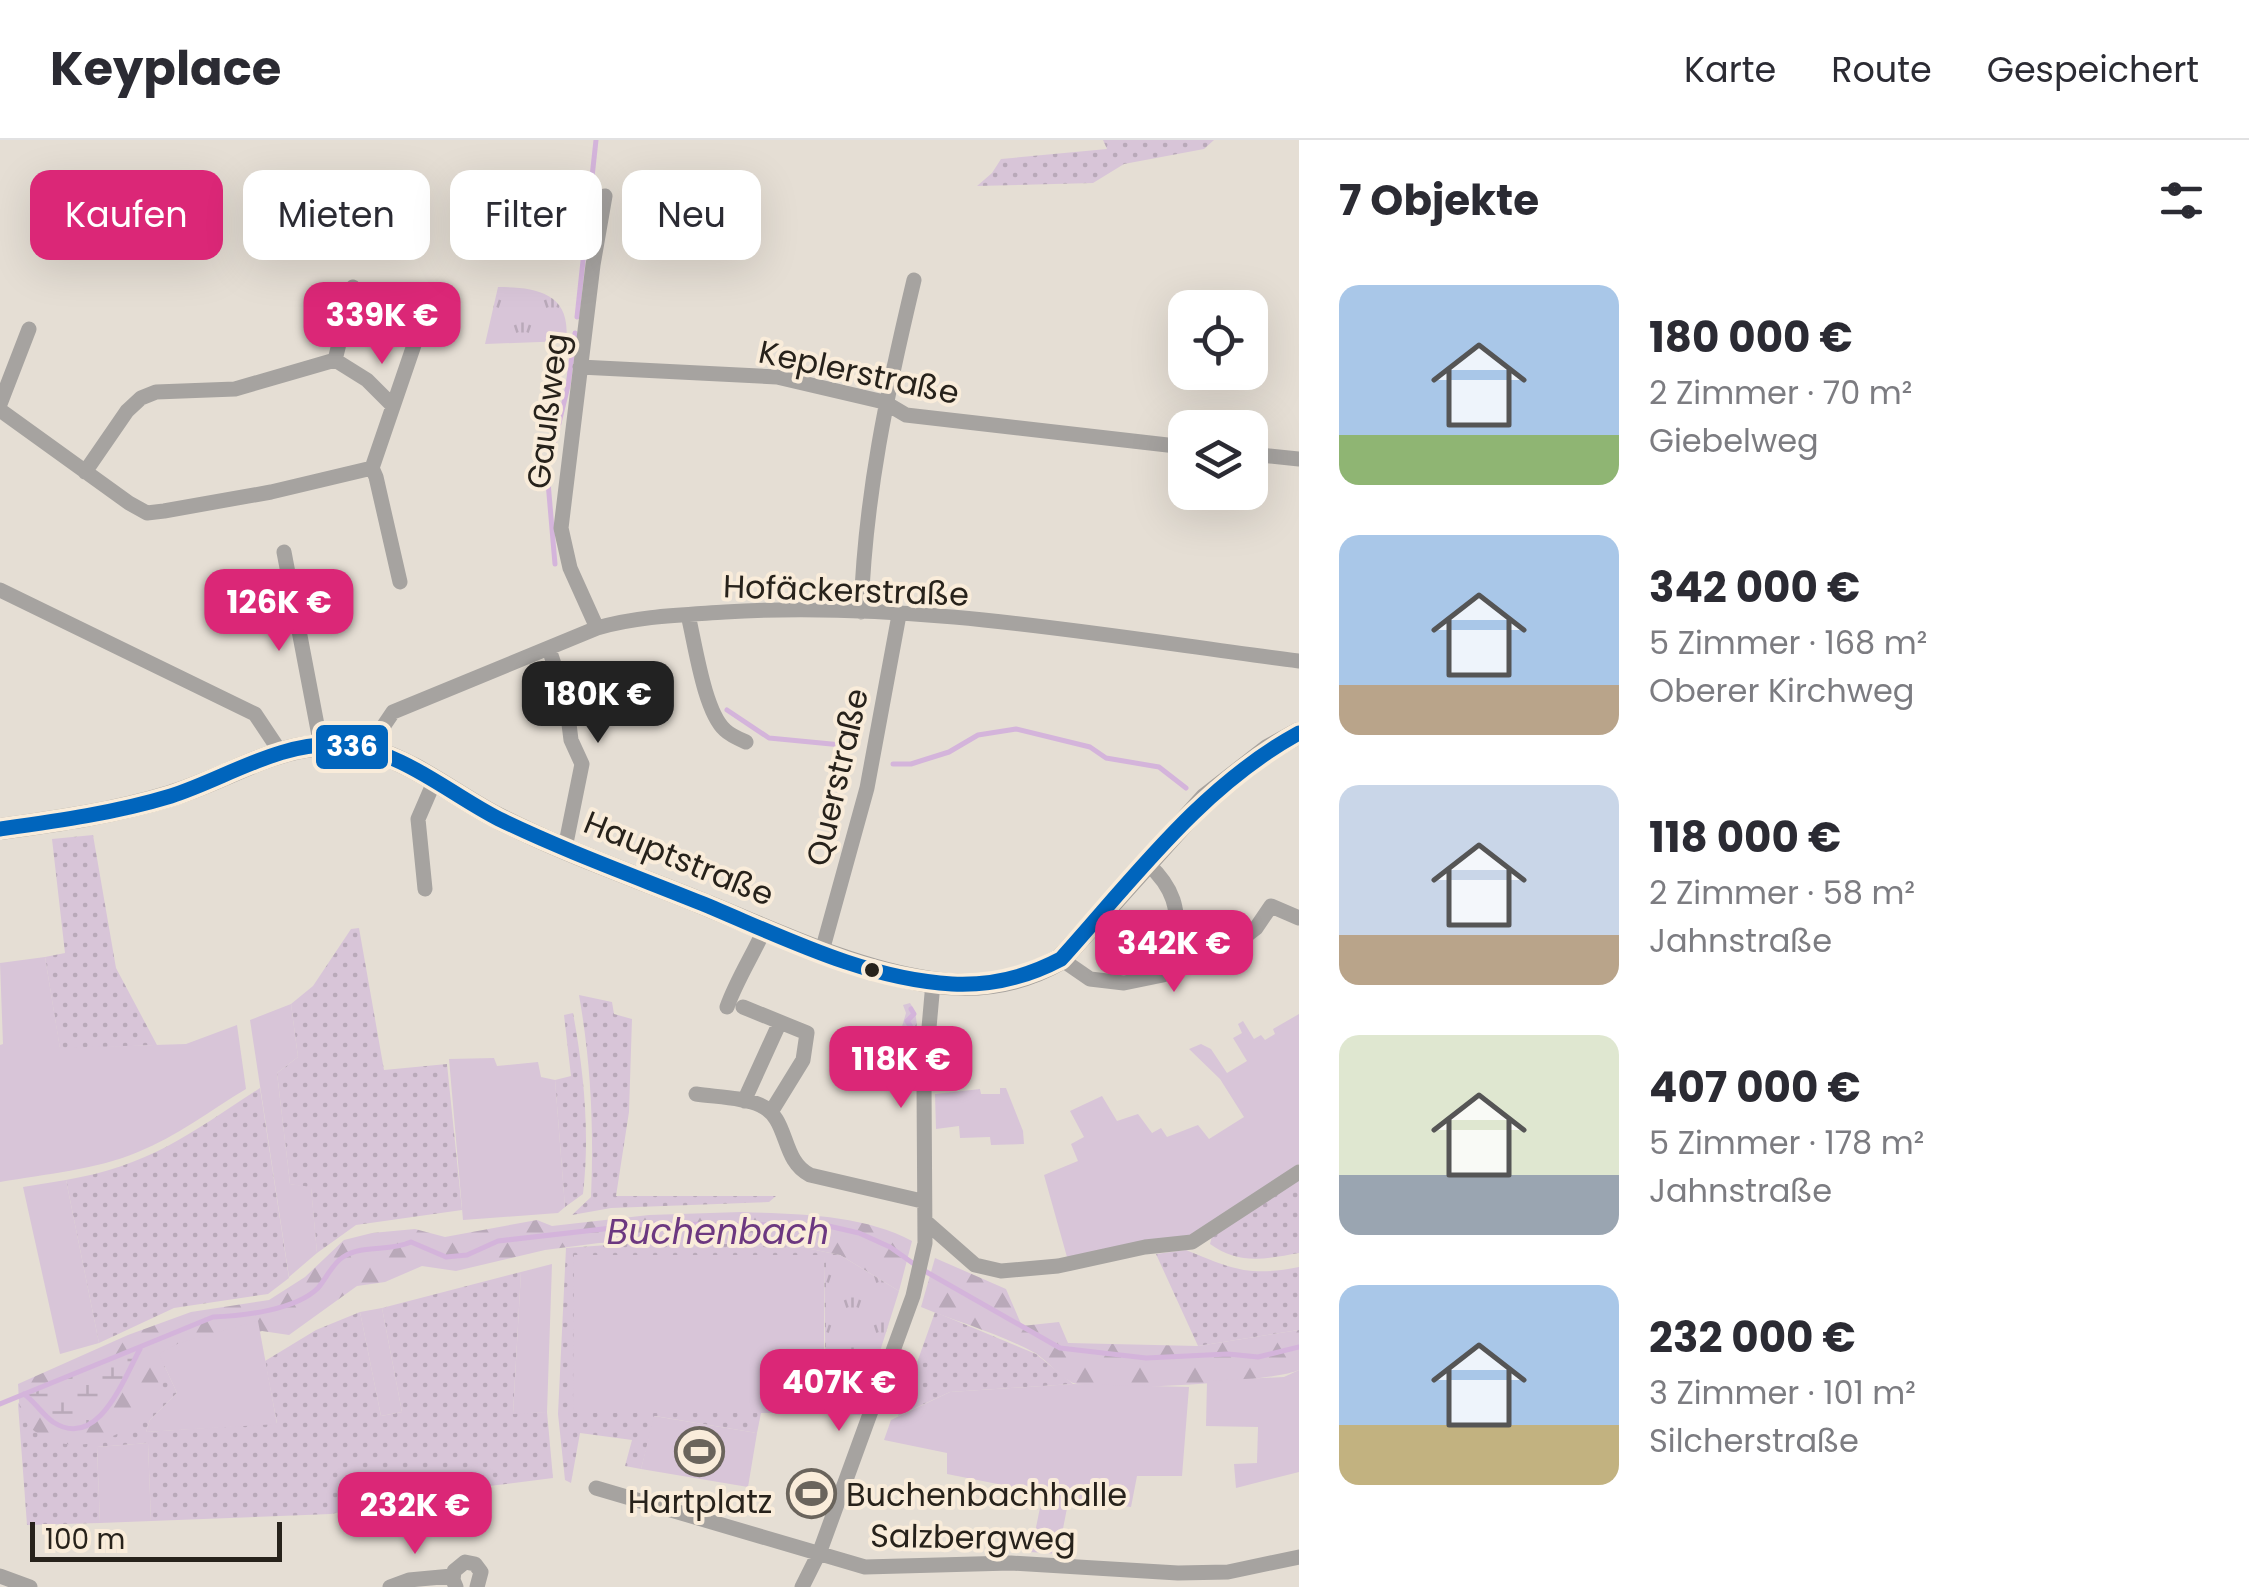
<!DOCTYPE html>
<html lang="de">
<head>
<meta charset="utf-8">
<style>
	:root { --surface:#fff; --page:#f7f7f7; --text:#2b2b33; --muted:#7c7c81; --line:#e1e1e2; --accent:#db2777 }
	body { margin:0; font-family:Poppins,sans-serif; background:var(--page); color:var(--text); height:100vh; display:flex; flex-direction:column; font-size:38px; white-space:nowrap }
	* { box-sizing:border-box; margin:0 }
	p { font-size:32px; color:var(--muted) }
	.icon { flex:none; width:55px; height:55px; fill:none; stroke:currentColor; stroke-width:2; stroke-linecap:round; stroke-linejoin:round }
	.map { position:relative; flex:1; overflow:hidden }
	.side { display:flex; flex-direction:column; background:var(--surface); width:950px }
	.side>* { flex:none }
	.guide { position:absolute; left:30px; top:30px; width:950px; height:90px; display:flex; gap:20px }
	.buttons { position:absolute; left:1168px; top:150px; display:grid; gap:20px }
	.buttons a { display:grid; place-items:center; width:100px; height:100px; border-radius:20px; background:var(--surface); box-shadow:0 10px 40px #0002; font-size:50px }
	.scale { position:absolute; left:30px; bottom:25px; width:252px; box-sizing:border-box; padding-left:10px; border:5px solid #27221b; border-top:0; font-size:28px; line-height:35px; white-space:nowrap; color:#27221b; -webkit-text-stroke:8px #f9ecda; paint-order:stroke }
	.price { position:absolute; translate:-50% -85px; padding:0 22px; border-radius:20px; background:var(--accent); color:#fff; font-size:32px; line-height:65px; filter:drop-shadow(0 2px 5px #0008) }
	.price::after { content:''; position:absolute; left:50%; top:60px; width:30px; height:22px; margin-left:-15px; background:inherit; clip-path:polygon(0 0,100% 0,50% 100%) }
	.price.selected { background:#222; color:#fff }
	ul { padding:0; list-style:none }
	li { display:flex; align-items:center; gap:30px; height:250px; padding:0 40px }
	li span { display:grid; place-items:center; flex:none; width:280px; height:200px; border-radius:20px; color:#555 }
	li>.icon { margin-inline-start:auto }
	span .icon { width:120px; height:120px; fill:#fffc; stroke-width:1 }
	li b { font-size:42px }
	h2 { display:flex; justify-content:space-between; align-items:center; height:120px; padding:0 40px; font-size:42px }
	.chip { padding:0 35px; border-radius:20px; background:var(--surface); box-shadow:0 10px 40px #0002; font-size:35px; line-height:90px }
	.chip.selected { background:var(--accent); color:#fff }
	header { display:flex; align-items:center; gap:60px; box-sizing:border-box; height:140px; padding:0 50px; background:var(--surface); border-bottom:2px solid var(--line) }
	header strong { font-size:48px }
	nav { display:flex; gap:55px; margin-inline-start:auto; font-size:35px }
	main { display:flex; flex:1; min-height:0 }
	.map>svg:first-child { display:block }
	.grass { fill:url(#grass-dots) }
	.forest { fill:url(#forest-firs) }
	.wetland { fill:url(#wetland-marsh) }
	.park { fill:url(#park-tufts) }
	.garden { fill:#d8c5d8 }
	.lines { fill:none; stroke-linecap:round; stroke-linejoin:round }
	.stream { stroke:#d4b4db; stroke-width:5 }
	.street { stroke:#a6a3a0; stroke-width:15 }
	.secondary { stroke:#a6a29e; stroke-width:22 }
	.bus-1-casing { stroke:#f9ecda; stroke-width:22 }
	.bus-1 { stroke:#0065bd; stroke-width:15 }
	.bus-dot { fill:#27221b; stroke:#f9ecda; stroke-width:4 }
	.labels { text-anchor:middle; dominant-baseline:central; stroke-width:8; stroke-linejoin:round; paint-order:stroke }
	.street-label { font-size:32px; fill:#27221b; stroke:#f9ecda }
	.poi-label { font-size:32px; fill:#27221b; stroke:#f9ecda; text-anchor:start }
	.water-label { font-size:35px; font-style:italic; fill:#6c3880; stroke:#f9ecda }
	.line-badge { stroke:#f9ecda; stroke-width:4 }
	.badge-label { font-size:28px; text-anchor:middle; font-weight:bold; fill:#fff }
</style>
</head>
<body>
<header>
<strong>Keyplace</strong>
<nav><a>Karte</a><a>Route</a><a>Gespeichert</a></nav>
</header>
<main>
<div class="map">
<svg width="1299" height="1447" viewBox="0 0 1299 1447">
	<defs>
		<pattern id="grass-dots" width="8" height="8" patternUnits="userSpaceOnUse" patternTransform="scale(2.5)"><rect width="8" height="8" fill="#d8c5d8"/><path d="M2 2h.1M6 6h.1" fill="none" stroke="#b9a9b9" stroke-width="1.8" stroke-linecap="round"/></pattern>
		<pattern id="forest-firs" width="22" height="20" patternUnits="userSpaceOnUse" patternTransform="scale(2.5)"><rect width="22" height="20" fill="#d8c5d8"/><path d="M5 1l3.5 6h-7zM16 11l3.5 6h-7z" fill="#b9a9b9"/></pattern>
		<pattern id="wetland-marsh" width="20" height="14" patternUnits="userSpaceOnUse" patternTransform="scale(2.5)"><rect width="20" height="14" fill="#d8c5d8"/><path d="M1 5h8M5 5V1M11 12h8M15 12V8" fill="none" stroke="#b9a9b9"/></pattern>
		<pattern id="park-tufts" width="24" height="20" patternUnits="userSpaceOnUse" patternTransform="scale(2.5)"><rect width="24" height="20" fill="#d8c5d8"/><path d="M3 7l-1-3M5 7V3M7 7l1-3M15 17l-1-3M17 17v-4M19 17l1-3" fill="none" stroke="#b9a9b9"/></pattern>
	</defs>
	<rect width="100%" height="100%" fill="#e5ded4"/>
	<path class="grass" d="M1103 0H1214L1204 9 1124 24 1093 43 977 46 992 33 1001 19 1107 9Z
		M93 695 116 828 157 905 60 909 45 817 65 813 52 699Z
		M359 788 384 930 447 924 462 1070 356 1085 317 1113 311 1048 290 1044 277 933 298 917 291 864 313 846 351 789Z
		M579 855 612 862 614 874 632 879 629 972 616 1056H776L769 1062 611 1068 572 1075 591 1057C594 988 591 923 579 855Z
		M573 873C584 932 590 994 583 1054L565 1067 555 940 571 936 564 875Z
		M260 948 289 1138 268 1154 174 1168 99 1203 66 1040C150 1026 191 993 260 948Z
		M1299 1040V1113C1265 1119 1239 1125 1210 1104L1212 1096Z
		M664 1101 801 1107 840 1115 826 1116V1272L824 1115 574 1273H761L757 1293 655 1276 641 1329 625 1326 632 1300 580 1293 571 1343 565 1340 558 1274 566 1108Z
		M1186 1110C1233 1129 1248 1137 1299 1127V1190L1198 1206 1156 1114Z
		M521 1132 513 1273 547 1272 553 1338 433 1353 331 1374 151 1381 148 1303 97 1307 100 1383 27 1385 18 1264 24 1254 159 1214 177 1253 150 1280 146 1292 277 1283 265 1221 316 1190 360 1172 381 1276 402 1272 382 1168Z
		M935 1172 1036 1214 1073 1244 950 1252 898 1276Z"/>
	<path class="forest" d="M910 863C923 881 914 906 910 927L904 928 903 924 896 927 894 918 904 903 901 890 906 873 903 865Z
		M741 1072C796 1074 862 1074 912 1101L899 1151 840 1115 801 1107 664 1101 599 1103 545 1110 456 1131 422 1126 385 1142 357 1146 289 1195 262 1191 175 1213 158 1234 160 1264C132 1289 91 1316 52 1300 38 1294 29 1290 22 1275 18 1266 19 1254 18 1244L128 1195 191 1172 269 1160 305 1137 344 1100 372 1093 415 1089 445 1097 537 1080 552 1086 649 1075Z
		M935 1118 1006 1149 1022 1186 1059 1182 1068 1203 1198 1206 1299 1190V1230C1273 1242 1095 1254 1071 1242 1058 1235 1048 1221 1035 1213 1000 1194 958 1182 921 1167Z"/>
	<path class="wetland" d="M141 1208C124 1238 97 1313 52 1281 42 1273 35 1262 24 1254Z"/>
	<path class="park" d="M498 147C535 147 572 152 566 201L485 204Z
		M826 1115H840L899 1151 860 1275 826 1273Z"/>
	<path class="garden" d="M45 817 60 908 186 904 237 885 246 949C211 970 176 997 138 1012 95 1030 46 1034 0 1042V905L3 904 0 823Z
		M291 864 298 917 277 933 290 1044 311 1047 317 1113 289 1137 250 880Z
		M1299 874V1024L1190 1095 1067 1117 1044 1035 1078 1021 1071 1004 1084 997 1070 971 1102 956 1117 981 1138 974 1152 993 1161 988 1167 997 1198 985 1209 999 1244 977 1220 939 1189 909 1201 904 1211 909 1227 933 1247 921 1233 898 1242 893 1238 884 1243 881 1254 899 1261 895 1265 900 1275 894 1273 889Z
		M494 918 497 926 538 922 541 937 555 940 565 1067 558 1073 463 1080 449 919Z
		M1000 948H1006L1023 991 1024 1004 991 1005 990 997 960 998 959 986 936 989 935 954 980 949 981 954H1000Z
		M66 1040 99 1203 60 1214 23 1047Z
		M574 1115H824V1273H573Z
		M552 1124 547 1272 513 1274 521 1132Z
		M382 1168 402 1272 381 1276 360 1172Z
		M258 1181 277 1284 146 1292 150 1280 177 1253 159 1214 179 1203Z
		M1299 1230V1332L1236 1348 1234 1324 1257 1323 1258 1287 1206 1286 1207 1241 1284 1237Z
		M1073 1244 1189 1247 1182 1336H1137L1131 1367 1069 1358 1058 1414 1031 1412 1043 1353 947 1334V1313L884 1300 891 1280 950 1252Z
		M654 1276 757 1293 748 1347 641 1329Z
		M148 1303 151 1381 100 1383 97 1307Z"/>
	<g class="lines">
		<path class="stream" d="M577 177 596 0
			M551 316 568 246 575 193
			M548 342 555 424
			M727 570 769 598 852 606
			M893 624H911L949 612 978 595 1016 589 1090 607 1106 618 1159 627 1186 648
			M905 919 913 901 908 894 911 887 907 881 914 874 911 869
			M923 1130 1060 1208 1146 1218 1228 1214 1258 1217 1299 1207
			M24 1254C35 1262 42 1274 53 1282 98 1311 123 1240 140 1209
			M0 1264 213 1177C243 1176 296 1170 318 1148 326 1139 332 1124 343 1117 364 1104 389 1112 411 1102L446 1117 467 1115 498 1101 647 1084 824 1085 859 1093 890 1107 914 1124"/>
		<path class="street" d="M335 220 353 147
			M580 227 777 237 884 262 906 275 1185 307
			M0 264 29 189
			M0 270 129 363 147 373 164 371 271 352 372 328 414 205
			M1250 314 1299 319
			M372 328 376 337 400 442
			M85 332 127 271 141 258 156 252 235 249 335 220 367 240 392 265
			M284 412 321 606
			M0 450 255 574 279 610
			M861 472C865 355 887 253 914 140
			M688 475C695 503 704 571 725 590 730 595 739 599 746 602
			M597 488 570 428 561 388 593 125 605 56
			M549 509 566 560 571 600 582 624 565 708
			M368 609 393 572 597 488C639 476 681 475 725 472 916 460 1110 497 1299 521
			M1148 724C1184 757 1175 781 1181 827
			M425 749 418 679 434 642
			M822 811 867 648 899 475
			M1061 819 1090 839 1124 843 1163 835 1243 798 1256 788 1271 766 1299 778
			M727 867C737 839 753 815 765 788
			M743 867 807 893 803 920 771 972
			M696 954C716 957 741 957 760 965 790 978 780 1020 810 1035L922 1061
			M744 961 780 882
			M926 1082 975 1125 1001 1131 1058 1126 1145 1107 1192 1102 1299 1032
			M596 1348 865 1427 1011 1423 1178 1433 1228 1432 1299 1417
			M0 1436 30 1447
			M390 1447 409 1440 452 1436
			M456 1447 453 1440 454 1431 465 1422 475 1424 481 1432 477 1447
			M802 1447 820 1411 913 1156 925 1103 924 943 933 843"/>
		<path class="secondary" d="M0 689C58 681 114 673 170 656 239 635 296 588 372 611 415 623 453 654 492 675 559 710 632 735 701 763 775 793 851 830 930 842 976 849 1020 843 1061 819L1205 659 1268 610 1299 593"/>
		<defs>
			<path id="bus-1" d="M0 689C57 681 115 673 171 656 227 638 281 600 343 605 403 611 448 653 499 679 565 711 634 736 701 763 781 796 864 839 952 844 991 846 1027 837 1061 819 1134 738 1202 646 1299 593"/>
		</defs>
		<use href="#bus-1" class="bus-1-casing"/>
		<use href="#bus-1" class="bus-1"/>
	</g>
	<defs>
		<symbol id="stadium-ring" viewBox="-11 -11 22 22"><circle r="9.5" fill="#f9ecda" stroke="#6a645c" stroke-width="1.5"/><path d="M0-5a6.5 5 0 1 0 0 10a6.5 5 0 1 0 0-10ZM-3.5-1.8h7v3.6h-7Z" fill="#6a645c"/></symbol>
	</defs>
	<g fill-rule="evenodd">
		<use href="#stadium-ring" x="672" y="1284" width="55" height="55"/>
		<use href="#stadium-ring" x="784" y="1326" width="55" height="55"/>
	</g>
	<circle class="bus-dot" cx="872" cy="830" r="9"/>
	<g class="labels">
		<g class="street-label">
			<text transform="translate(859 232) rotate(12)">Keplerstraße</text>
			<text transform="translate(547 271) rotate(-83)">Gaußweg</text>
			<text transform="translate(846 450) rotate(2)">Hofäckerstraße</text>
			<text transform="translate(837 637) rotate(-77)">Querstraße</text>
			<text transform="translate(679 718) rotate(22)">Hauptstraße</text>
			<text transform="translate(973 1397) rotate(1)">Salzbergweg</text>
		</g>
		<g class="poi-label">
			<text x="846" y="1354">Buchenbachhalle</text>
			<text x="700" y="1361" text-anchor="middle">Hartplatz</text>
		</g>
		<g class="water-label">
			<text x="718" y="1091">Buchenbach</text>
		</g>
	</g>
	<rect class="line-badge" x="314" y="583" width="76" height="48" rx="10" fill="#0065bd"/>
	<g class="badge-label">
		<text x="352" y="616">336</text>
	</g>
</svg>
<div class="buttons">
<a><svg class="icon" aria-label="locate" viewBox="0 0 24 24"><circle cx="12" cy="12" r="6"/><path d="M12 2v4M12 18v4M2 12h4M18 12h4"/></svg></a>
<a><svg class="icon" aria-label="layers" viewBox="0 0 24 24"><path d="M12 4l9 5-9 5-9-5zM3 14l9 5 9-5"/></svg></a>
</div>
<div class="scale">100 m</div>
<b class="price" style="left:382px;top:227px">339K €</b>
<b class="price" style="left:279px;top:514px">126K €</b>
<b class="price selected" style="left:598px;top:606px">180K €</b>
<b class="price" style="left:1174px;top:855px">342K €</b>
<b class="price" style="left:901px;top:971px">118K €</b>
<b class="price" style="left:839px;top:1294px">407K €</b>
<b class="price" style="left:415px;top:1417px">232K €</b>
<div class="guide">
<a class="chip selected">Kaufen</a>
<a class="chip">Mieten</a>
<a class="chip">Filter</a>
<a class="chip">Neu</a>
</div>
</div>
<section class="side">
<h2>7 Objekte<svg class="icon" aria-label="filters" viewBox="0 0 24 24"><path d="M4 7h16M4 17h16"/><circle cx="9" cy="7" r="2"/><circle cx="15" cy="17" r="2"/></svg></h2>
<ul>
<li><span style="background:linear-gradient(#a9c7e8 75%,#8fb573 0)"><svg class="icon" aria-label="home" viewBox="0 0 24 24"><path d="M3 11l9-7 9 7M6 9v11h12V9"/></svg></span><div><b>180 000 €</b><p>2 Zimmer · 70 m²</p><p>Giebelweg</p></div></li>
<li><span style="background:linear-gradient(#a9c7e8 75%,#b9a48a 0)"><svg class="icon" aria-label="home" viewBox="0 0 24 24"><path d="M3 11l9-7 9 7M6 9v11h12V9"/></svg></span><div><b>342 000 €</b><p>5 Zimmer · 168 m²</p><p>Oberer Kirchweg</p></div></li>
<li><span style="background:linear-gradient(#c9d6e8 75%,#b9a48a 0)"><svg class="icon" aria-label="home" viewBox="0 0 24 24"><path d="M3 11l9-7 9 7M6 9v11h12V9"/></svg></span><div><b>118 000 €</b><p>2 Zimmer · 58 m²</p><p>Jahnstraße</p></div></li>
<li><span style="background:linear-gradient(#dfe7d0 70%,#9aa5b1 0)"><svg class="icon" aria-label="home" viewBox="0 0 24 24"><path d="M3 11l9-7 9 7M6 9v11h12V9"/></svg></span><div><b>407 000 €</b><p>5 Zimmer · 178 m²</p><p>Jahnstraße</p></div></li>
<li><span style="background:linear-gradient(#a9c7e8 70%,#c2b280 0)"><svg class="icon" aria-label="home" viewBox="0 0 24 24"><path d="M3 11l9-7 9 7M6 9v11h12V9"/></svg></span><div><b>232 000 €</b><p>3 Zimmer · 101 m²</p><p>Silcherstraße</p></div></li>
</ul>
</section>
</main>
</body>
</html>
